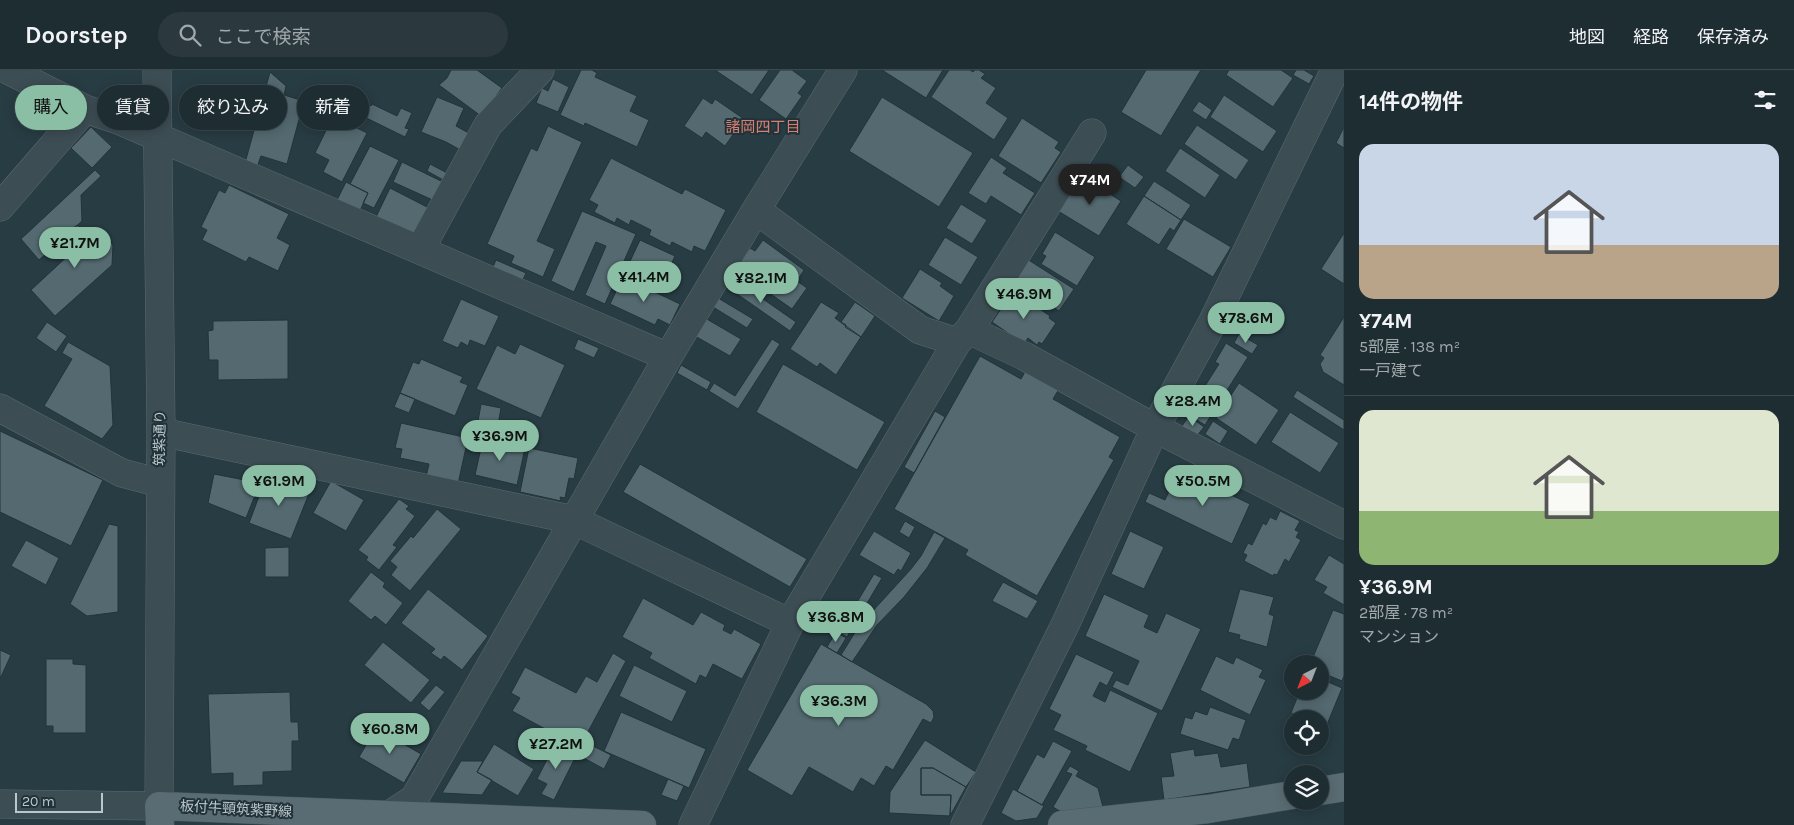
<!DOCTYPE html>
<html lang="ja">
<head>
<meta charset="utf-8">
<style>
	:root { --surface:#1e2d32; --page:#2b393e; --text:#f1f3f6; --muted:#a1a8ac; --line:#3c494d; --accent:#8abfa5 }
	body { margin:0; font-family:Karla,"Noto Sans JP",sans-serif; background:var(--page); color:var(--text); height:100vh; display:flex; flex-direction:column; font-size:19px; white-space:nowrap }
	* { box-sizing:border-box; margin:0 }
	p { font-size:16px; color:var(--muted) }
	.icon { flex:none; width:28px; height:28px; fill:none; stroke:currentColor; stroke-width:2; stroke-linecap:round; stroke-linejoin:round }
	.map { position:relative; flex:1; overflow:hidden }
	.details { display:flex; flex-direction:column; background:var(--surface); width:450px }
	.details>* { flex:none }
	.guide { position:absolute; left:15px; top:15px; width:475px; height:45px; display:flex; gap:10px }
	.needle { width:32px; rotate:222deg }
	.buttons { position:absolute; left:1284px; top:585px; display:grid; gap:10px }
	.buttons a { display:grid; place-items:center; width:45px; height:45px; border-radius:50%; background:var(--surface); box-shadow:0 2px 12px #0003,0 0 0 1px var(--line); font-size:25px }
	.scale { position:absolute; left:15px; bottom:12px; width:88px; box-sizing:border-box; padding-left:5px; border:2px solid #bac7cc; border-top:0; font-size:14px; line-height:18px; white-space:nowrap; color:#bac7cc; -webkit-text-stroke:4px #213238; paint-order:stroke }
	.price { position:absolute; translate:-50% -42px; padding:0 11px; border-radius:18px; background:var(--accent); color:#111; font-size:16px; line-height:32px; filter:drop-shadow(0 1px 2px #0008) }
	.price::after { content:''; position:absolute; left:50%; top:30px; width:15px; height:11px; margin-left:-8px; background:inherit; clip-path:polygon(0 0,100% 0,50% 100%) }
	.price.on { background:#222; color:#fff }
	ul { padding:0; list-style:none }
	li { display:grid; align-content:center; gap:10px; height:265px; padding:0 15px }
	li+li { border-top:1px solid var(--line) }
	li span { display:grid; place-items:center; height:155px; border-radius:15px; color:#555 }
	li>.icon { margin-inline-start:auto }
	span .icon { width:90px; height:90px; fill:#fffc; stroke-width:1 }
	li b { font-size:21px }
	h2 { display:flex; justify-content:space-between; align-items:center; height:60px; padding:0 15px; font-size:21px }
	.pill { padding:0 18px; border-radius:22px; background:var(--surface); box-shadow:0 2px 12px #0003,0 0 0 1px var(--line); font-size:18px; line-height:45px }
	.pill.on { background:var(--accent); color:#111 }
	header { display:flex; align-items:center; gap:30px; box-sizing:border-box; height:70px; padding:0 25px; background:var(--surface); border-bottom:1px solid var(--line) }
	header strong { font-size:24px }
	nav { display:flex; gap:28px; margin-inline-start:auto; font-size:18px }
	.search { width:350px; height:45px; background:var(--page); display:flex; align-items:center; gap:12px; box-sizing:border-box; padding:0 18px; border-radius:28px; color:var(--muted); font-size:19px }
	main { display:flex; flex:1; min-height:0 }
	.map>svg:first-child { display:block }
	.building { fill:#546970; stroke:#23343a }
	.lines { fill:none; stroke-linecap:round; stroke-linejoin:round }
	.minor-casing { stroke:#5b6a70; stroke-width:29 }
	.major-casing { stroke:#49595f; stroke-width:29 }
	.minor { stroke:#3c4d53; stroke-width:28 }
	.major { stroke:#5a6c73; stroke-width:28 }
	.labels { text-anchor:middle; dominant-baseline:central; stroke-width:4; stroke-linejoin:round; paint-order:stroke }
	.street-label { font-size:14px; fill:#bac7cc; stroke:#213238 }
	.neighbourhood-label { font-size:15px; fill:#d77f73; stroke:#213238 }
</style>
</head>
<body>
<header>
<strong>Doorstep</strong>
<div class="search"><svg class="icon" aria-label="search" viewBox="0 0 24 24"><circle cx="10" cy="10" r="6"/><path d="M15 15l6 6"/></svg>ここで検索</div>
<nav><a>地図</a><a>経路</a><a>保存済み</a></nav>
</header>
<main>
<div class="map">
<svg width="1344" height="755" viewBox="0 0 1344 755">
	<rect width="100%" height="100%" fill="#283c43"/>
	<path class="building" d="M451 0H477L502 18 481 46 439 15 447 8Z
		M581 0H592L597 3 595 7 637 26 630 41 649 50 637 77 585 53 584 56 560 45Z
		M715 0H769L752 25Z
		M780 0H792L807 11 798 23 802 26 786 49 759 30Z
		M882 0H943L926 28Z
		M949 0H970L973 2 975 0H979L985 4 981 8 996 18 986 33 1008 48 994 70 931 27Z
		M1146 0H1201L1161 66 1121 42Z
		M1229 0H1281L1293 8 1273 37 1226 5Z
		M1296 0H1304L1314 6 1309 14 1293 5Z
		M270 2 286 16 284 25 304 31 287 94 261 86 257 97 245 93Z
		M553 9 569 17 558 42 536 33 542 18 548 21Z
		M348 25 371 36 372 34 397 46 401 38 412 43 405 58 409 59 405 67 342 36Z
		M1224 25 1277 61 1263 82 1210 47Z
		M437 27 464 38 456 56 474 66 464 82 446 72 421 62Z
		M882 27 973 83 939 137 849 81Z
		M703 28 712 34 715 29 744 49 725 76 706 62 702 68 684 56Z
		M1199 31 1212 40 1206 50 1192 41Z
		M333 46 367 63 342 112 323 102 329 90 315 83Z
		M1022 48 1059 72 1055 78 1061 82 1041 113 998 86Z
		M1197 55 1249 90 1236 110 1184 74Z
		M548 56 582 72 537 171 555 179 543 207 511 193 514 186 487 174 531 78 537 81Z
		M91 57 112 77 92 98 71 78Z
		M1344 57V78L1336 73Z
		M370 76 399 90 374 138 363 133 368 123 350 114Z
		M1180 78 1220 105 1205 128 1165 101Z
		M991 87 1007 98 1003 103 1035 123 1021 145 991 126 986 134 968 123Z
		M611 88 682 124 685 119 726 140 705 181 694 176 692 182 672 172 670 176 649 165 651 160 631 150 629 155 617 148 615 153 594 142 598 135 589 130Z
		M402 92 445 113 437 132 393 112Z
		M430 94 451 105 447 112 427 101Z
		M1128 95 1144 107 1135 118 1119 107Z
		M95 100 101 106 81 125 82 151 39 190 21 169Z
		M1081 106 1121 131 1099 166 1058 141Z
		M1154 111 1191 135 1181 150 1144 126Z
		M346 112 368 123 359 143 336 132Z
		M229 115 289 144 277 168 290 175 278 201 249 187 246 192 202 170 207 160 201 157 219 120 225 123Z
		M390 118 429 138 415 166 376 147Z
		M1144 126 1181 150 1174 161 1170 158 1159 175 1126 154Z
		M961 134 987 150 972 174 946 158Z
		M582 141 636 164 605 234 585 225 606 176 596 172 574 222 551 211Z
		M1184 149 1231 177 1213 207 1166 179Z
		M77 155 89 167 98 159 113 175 112 195 55 246 31 220 72 182 60 170Z
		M1055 162 1095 187 1077 216 1041 194 1046 186 1042 184Z
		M1344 163V214L1321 199Z
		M945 167 978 187 961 215 928 195Z
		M640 170 675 186 660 218 625 202Z
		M763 170 804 200 797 211 807 218 792 239 735 199 750 178 755 181Z
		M1027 189 1074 219 1059 241 1013 211Z
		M496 190 526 203 522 212 492 199Z
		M920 199 942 213 940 216 954 226 939 251 902 228Z
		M623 207 680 234 670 255 658 249 655 255 610 234Z
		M733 208 796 252 790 261 727 217Z
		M1013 221 1050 246 1049 248 1056 253 1042 274 1039 272 1037 275 1028 268 1024 274 992 252Z
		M718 228 753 249 747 258 713 237Z
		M461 229 499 246 485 276 470 270 468 276 461 272 458 278 442 271Z
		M821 232 839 243 835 248 861 267 836 305 820 293 817 297 790 279Z
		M855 232 875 246 861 267 845 257 846 255 841 252Z
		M1344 247V315L1323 302 1320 294 1324 288 1320 285Z
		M705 248 741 269 730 286 695 266Z
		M288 250V309L218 310V290H209L208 261 213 260V251Z
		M47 252 67 266 56 282 36 268Z
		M1239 264 1258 275 1252 284 1234 273Z
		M578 269 599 278 594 288 574 279Z
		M772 269 780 274 738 339 709 321 714 313 735 326Z
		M68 272 110 296 113 355 102 369 44 336 72 289 62 283Z
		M1226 273 1248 287 1205 355 1187 344 1219 294 1215 292Z
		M520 274 565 295 541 348 476 319 497 275 515 284Z
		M980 286 1021 309 1026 300 1059 319 1053 329 1120 367 1109 387 1114 390 1037 526 965 485 968 480 894 439Z
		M421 289 463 307 460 312 468 315 455 346 400 323 413 292 419 294Z
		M783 294 885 352 857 400 756 342Z
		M681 295 711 312 707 320 677 303Z
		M1239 313 1279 340 1256 375 1216 348Z
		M1297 320 1344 350V360L1293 327Z
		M400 323 415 329 409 343 394 337Z
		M481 334 501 338 497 361 477 357Z
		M935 341 945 347 914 403 904 397Z
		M1290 342 1339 373 1320 403 1271 372Z
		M1189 346 1204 357 1196 367 1182 356Z
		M1213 351 1228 361 1220 374 1205 364Z
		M401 353 468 368 458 414 426 407 429 394 400 388 402 379 395 378Z
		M0 361 103 410 71 476 0 442Z
		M483 369 525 378 517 415 475 405Z
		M529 378 578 388 574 409 569 408 565 428 560 427 561 431 520 422Z
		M640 394 807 489 790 517 623 422Z
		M1179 400 1250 434 1232 474 1145 432 1149 423 1165 430Z
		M214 404 260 413 246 448 208 433Z
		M267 405 310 421 291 469 249 453Z
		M331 411 364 430 346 461 313 443Z
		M399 429 409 436 406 439 415 446 393 475 397 477 379 500 366 490 368 487 358 480Z
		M437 439 461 459 410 521 391 505 397 497 390 491 411 466 413 468Z
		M1280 441 1300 451 1295 460 1299 462 1296 467 1301 470 1289 492 1285 489 1277 505 1274 504 1273 506 1244 491 1247 485 1243 483 1248 473 1252 475 1263 453 1266 455 1270 447 1276 450Z
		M905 451 915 457 909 468 899 462Z
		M109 454 118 456V542L87 546 70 534Z
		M874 461 911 483 901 501 898 499 894 505 859 485Z
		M1130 461 1164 477 1144 519 1111 504Z
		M934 462 945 468 927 498 904 527 877 555 852 592 841 585 859 556 911 499 921 486Z
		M26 470 59 488 46 515 11 496Z
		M289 477V507H265V478Z
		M1329 485 1344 494V535L1323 523 1327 517 1314 510Z
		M371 502 385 513 383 517 403 533 386 555 375 546 371 550 348 531Z
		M874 504 882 508 847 567 839 562Z
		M1003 512 1038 531 1027 549 992 531Z
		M428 519 488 566 462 600 444 586 441 590 431 583 435 579 401 553Z
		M1240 519 1274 527 1269 544 1274 546 1267 577 1239 569 1240 565 1228 562Z
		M1104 524 1149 545 1144 557 1157 563 1166 543 1201 559 1162 641 1112 617 1116 610 1128 615 1139 591 1085 566Z
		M643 528 693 555 701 542 725 555 723 560 731 564 734 559 761 574 742 609 713 594 706 608 700 605 696 614 649 588 652 583 622 567Z
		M1333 540 1344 544V606L1342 611 1320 602V594H1310Z
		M836 562 846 568 837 583 827 577Z
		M383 572 430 610 411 633 364 595Z
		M821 574 926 634 933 641 934 647 931 653 923 649 893 700 886 696 874 716 861 708 853 722 809 697 792 726 747 700Z
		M0 580 11 585 0 609Z
		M613 583 626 591 583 671 575 666 571 673 512 641 520 628 511 623 525 597 576 623 586 606 597 612Z
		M1076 584 1114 602 1107 616 1100 612 1093 626 1105 632 1110 620 1158 643 1130 702 1085 680 1087 676 1053 660 1061 645 1049 639Z
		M1216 586 1233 594 1236 587 1263 600 1259 607 1266 610 1250 645 1200 620Z
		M46 589H73V594L86 595V663H53V656H46Z
		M634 595 687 621 672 652 619 626Z
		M1321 609 1342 618 1326 657 1320 655V649H1305L1291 643 1297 628 1291 626 1293 621H1320Z
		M436 615 445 622 429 641 420 633Z
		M290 622 291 652H298L299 671H292V701L263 702V715L233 716V703L211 704 208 624Z
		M1210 637 1246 650 1239 670 1233 668 1228 680 1180 664 1185 647 1192 649 1195 641 1207 645Z
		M621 642 706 679 689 718 604 681Z
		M376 658 391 667 395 661 405 667 402 673 421 684 404 713 359 687Z
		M925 670 976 702 966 717 933 698H921V725H951L950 746 889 743 890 722Z
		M1053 671 1072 681 1042 735 1017 721 1037 684 1044 688Z
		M556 672 574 681 572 686 575 688 554 730 541 724 547 714 537 709Z
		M587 673 611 685 604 699 580 686Z
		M494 674 534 699 518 726 477 702Z
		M1194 679 1195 686 1218 683 1221 697 1247 693 1250 717 1164 730 1161 707 1174 706 1170 683Z
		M461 691H483L477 702 492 710 482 725 442 723Z
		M1070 696 1079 701 1076 706 1098 718 1104 741 1068 746 1053 737 1072 704 1066 702Z
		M921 698H933L966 717 950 746 951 725H921Z
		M668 709 684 716 677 731 661 725Z
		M1013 719 1044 736 1037 748 1016 751 1001 743Z"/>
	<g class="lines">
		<defs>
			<path id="minor" d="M8 0 85 39 118 50 668 287
				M0 137 85 39
				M756 140 920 260 957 272
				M420 180 488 55 540 0
				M969 260 1024 286 1155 358 1344 455
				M0 338 122 403 160 413
				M161 362 574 450 790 553
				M0 734 159 736 161 362 157 0
				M388 746 414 729 668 287 756 140 843 0
				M693 755 790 553 957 272 969 260 1092 63
				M965 755 1065 555 1155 358 1211 255 1335 0"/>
			<path id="major" d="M1320 721 1344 717
				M160 755 159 736 642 755
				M1062 755 1208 739 1292 725"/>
		</defs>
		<use href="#minor" class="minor-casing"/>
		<use href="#major" class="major-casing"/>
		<use href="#minor" class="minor"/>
		<use href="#major" class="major"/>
	</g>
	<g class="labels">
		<g class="street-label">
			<text transform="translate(160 368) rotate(-89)">筑紫通り</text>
			<text transform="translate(236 739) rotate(3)">板付牛頸筑紫野線</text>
		</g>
		<g class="neighbourhood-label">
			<text x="763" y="57">諸岡四丁目</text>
		</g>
	</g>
</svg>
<div class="buttons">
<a><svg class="needle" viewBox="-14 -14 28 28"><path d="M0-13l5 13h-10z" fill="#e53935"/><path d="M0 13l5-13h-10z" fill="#a1a8ac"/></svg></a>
<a><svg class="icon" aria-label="locate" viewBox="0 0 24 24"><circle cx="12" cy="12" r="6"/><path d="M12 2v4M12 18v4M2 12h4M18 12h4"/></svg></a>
<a><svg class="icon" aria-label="layers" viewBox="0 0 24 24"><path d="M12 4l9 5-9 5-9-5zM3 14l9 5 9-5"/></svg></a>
</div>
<div class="scale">20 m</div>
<b class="price on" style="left:1090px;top:136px">¥74M</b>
<b class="price" style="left:75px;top:199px">¥21.7M</b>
<b class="price" style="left:644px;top:233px">¥41.4M</b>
<b class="price" style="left:761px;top:234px">¥82.1M</b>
<b class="price" style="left:1024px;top:250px">¥46.9M</b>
<b class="price" style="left:1246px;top:274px">¥78.6M</b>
<b class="price" style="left:1193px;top:357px">¥28.4M</b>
<b class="price" style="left:500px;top:392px">¥36.9M</b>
<b class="price" style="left:279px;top:437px">¥61.9M</b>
<b class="price" style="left:1203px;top:437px">¥50.5M</b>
<b class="price" style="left:836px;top:573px">¥36.8M</b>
<b class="price" style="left:839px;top:657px">¥36.3M</b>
<b class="price" style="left:390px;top:685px">¥60.8M</b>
<b class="price" style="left:556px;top:700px">¥27.2M</b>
<div class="guide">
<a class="pill on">購入</a>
<a class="pill">賃貸</a>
<a class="pill">絞り込み</a>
<a class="pill">新着</a>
</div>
</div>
<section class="details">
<h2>14件の物件<svg class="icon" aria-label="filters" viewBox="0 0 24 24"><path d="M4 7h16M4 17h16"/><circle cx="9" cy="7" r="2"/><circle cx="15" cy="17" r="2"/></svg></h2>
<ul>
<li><span style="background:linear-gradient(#c9d6e8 65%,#b9a48a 0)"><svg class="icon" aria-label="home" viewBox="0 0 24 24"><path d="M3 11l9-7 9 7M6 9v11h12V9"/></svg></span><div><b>¥74M</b><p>5部屋 · 138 m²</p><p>一戸建て</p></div></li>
<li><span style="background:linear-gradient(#dfe7d0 65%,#8fb573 0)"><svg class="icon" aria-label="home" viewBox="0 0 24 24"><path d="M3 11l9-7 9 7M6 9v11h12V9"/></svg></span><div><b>¥36.9M</b><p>2部屋 · 78 m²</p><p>マンション</p></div></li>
</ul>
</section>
</main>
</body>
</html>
